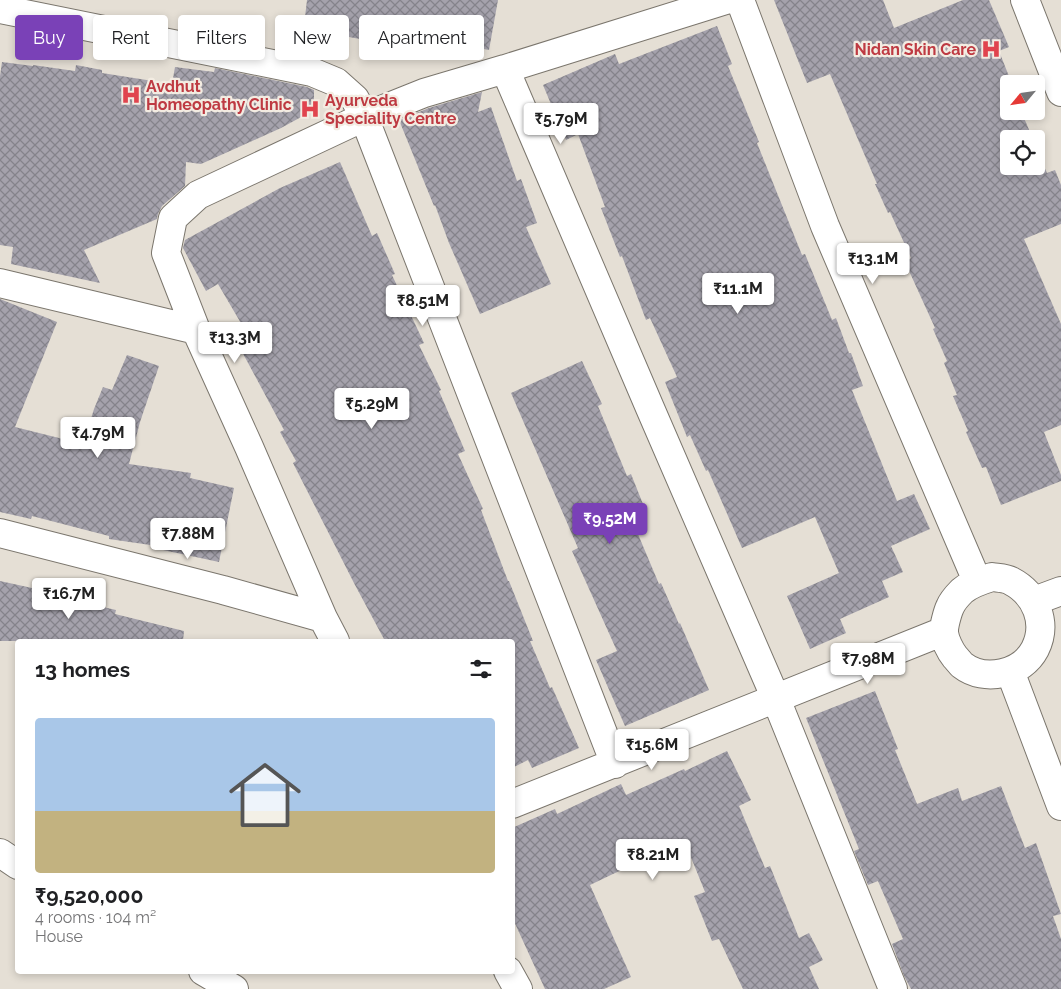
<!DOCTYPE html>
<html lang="en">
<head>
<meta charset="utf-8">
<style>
	:root { --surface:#fff; --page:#f6f6f6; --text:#202124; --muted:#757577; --accent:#7a41b7 }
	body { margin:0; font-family:Raleway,sans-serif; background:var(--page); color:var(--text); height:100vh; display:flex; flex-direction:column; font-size:19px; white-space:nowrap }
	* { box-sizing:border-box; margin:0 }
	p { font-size:16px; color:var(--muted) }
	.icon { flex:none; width:28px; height:28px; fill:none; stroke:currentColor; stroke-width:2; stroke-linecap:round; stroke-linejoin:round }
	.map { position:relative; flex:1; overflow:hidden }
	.drawer { position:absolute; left:15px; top:639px; width:500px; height:335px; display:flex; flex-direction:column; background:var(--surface); border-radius:5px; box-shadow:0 2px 8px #0003 }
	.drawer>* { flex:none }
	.guide { position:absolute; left:15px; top:15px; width:500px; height:45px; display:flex; gap:10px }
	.needle { width:32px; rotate:241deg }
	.controls { position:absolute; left:1000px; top:75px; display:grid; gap:10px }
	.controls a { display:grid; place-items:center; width:45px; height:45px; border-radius:5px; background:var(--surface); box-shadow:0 2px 8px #0003; font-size:25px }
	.price { position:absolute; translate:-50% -42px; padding:0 11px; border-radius:5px; background:#fff; color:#222; font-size:16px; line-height:32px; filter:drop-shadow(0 1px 2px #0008) }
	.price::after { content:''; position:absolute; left:50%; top:30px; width:15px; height:11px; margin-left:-8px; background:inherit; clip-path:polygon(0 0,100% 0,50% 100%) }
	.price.active { background:var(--accent); color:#fff }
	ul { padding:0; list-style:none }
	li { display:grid; align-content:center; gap:10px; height:265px; padding:0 20px }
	li span { display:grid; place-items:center; height:155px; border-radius:5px; color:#555 }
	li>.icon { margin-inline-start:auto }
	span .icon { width:90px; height:90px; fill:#fffc; stroke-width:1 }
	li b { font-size:21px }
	h2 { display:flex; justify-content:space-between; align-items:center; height:60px; padding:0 20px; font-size:21px }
	.chip { padding:0 18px; border-radius:5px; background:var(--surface); box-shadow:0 2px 8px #0003; font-size:18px; line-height:45px }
	.chip.active { background:var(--accent); color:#fff }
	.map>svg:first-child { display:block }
	.building { fill:url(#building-cross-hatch) }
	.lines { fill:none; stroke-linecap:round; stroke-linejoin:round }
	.minor-casing { stroke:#7b766d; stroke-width:30 }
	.minor { stroke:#fff; stroke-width:28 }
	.labels { text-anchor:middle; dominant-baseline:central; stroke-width:4.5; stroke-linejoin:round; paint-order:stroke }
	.health-label { font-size:16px; font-weight:bold; fill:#be3a42; stroke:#f3ece2; text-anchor:start }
</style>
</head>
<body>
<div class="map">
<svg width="1061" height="989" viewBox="0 0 1061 989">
	<defs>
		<pattern id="building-cross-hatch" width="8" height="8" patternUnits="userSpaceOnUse" patternTransform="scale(1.25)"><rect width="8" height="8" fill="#a5a2ac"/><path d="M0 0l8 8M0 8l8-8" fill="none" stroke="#85838b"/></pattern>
	</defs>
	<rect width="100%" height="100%" fill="#e5dfd5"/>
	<path class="building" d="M307 0H498L489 50 428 39 426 51 338 35V39L303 34Z
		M774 0H883L894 28 963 0H989L1009 47 999 51 1012 84H1009V111H1021L1033 139H1009V166H1036V148L1047 173 1055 170 1061 185V224L1024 239 1061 324V425L1044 432 1061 475V481L1001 505 986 467 982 468 966 432 968 431 953 396 957 395 944 363 947 361 933 329 935 328 905 262 911 258 890 212 888 213 875 184H877L830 74 807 83Z
		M717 26 732 64 728 66 759 142 757 143 802 255 805 254 832 320 836 318 849 353H851L863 386 852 390 897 501 914 494 930 529 891 546 903 572 882 581 889 597 840 619 846 633 810 649 787 596 839 573 815 517 742 548 708 470 706 471 690 435 687 437 665 382 677 377 650 318 646 320 622 256 620 257 601 208 605 207 578 134 566 140 543 85 615 54 619 64Z
		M2 62 33 66V65L75 71 76 65 102 70V73L172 84 175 67 214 72 215 68 307 87 314 90V110L281 128 201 164 186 162 185 186 162 206 158 214 157 219 84 250 100 283 11 264 13 247 0 245V76Z
		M482 92 478 112 491 107 517 181 521 179 537 223 526 227 551 284 480 314 449 243 435 205 434 206 399 120 429 108Z
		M340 162 372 236 377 233 395 274 392 275 424 343 419 345 441 390 439 391 465 451 458 454 483 509 481 510 508 581H509L533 641H530L550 688 552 687 579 748 532 768 528 760 512 768V641H385L355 585 293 463 296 461 280 432 284 430 240 348 252 342 218 284 206 291 183 248 185 240 280 188Z
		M0 299 57 322 15 427 83 444 94 409 103 387 112 390 127 355 159 366 140 422 129 464 191 473 190 478 234 488 219 562 163 550 164 547 109 539V536L32 516 31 519 0 512Z
		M582 361 602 404 598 406 617 452 627 476 631 474 647 514 632 520 659 584 661 583 679 624 680 623 709 690 625 726 596 660 617 651 572 551 578 548 511 393Z
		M0 581 32 588 33 586 65 595 64 598 116 610 115 614 184 631 183 641H0Z
		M875 691 898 749 895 750 917 804 958 788 962 801 1001 786 1025 848 1036 843 1061 914 1053 916 1061 939V989H911L904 976 892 944 903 939 878 881 868 885 854 851 859 849 806 718Z
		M727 751 751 800 739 806 765 868 770 866 799 938 809 933 823 960 809 967 819 989H743L719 939 712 941 694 896 705 892 684 840 590 885 631 977 604 989H545L512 917V828L555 809 557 814 621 784 626 795 684 769 685 771Z"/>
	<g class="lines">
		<defs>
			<path id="minor" d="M726 0 505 69 650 408 776 699 893 989
				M740 0 825 226 977 581
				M1025 0 1061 92
				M0 9 312 72 336 82 355 99 364 117 424 93 505 69
				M0 283 196 330 249 447 323 618
				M196 330 166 253 173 218 198 195 364 117 615 764
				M0 533 223 590 323 618 335 641
				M992 577C999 578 1006 578 1011 581 1036 594 1048 623 1035 649 1022 674 985 683 962 665 960 663 957 659 955 657 950 651 945 640 944 633 943 628 948 611 950 607 952 602 958 595 962 591 970 584 982 580 992 577Z
				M1034 601 1061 591
				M1010 671 1061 806
				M512 804 944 631
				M0 853 18 865
				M203 971 234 989
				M508 971 518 989"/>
		</defs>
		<use href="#minor" class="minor-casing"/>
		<use href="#minor" class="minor"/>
	</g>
	<defs>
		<symbol id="hospital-bare" viewBox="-9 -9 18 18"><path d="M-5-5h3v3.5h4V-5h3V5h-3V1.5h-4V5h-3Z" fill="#e0444e" stroke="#f3ece2" stroke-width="2.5" paint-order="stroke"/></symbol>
	</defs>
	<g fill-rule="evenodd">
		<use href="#hospital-bare" x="977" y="35" width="28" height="28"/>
		<use href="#hospital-bare" x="117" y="81" width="28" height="28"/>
		<use href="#hospital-bare" x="296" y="95" width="28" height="28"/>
	</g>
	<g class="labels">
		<g class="health-label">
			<text x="976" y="49" text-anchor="end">Nidan Skin Care</text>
			<text x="146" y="86">Avdhut<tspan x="146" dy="18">Homeopathy Clinic</tspan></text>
			<text x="325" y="100">Ayurveda<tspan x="325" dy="18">Speciality Centre</tspan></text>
		</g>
	</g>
</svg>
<div class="controls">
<a><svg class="needle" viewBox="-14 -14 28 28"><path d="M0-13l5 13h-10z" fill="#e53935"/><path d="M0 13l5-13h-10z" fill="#757577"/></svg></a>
<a><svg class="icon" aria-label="locate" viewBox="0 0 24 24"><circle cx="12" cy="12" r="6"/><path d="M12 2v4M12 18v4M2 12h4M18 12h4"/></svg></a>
</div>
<b class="price" style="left:561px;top:145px">₹5.79M</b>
<b class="price" style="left:873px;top:285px">₹13.1M</b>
<b class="price" style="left:738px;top:315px">₹11.1M</b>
<b class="price" style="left:423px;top:327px">₹8.51M</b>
<b class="price" style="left:235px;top:364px">₹13.3M</b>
<b class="price" style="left:372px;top:430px">₹5.29M</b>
<b class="price" style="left:98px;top:459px">₹4.79M</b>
<b class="price active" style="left:610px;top:545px">₹9.52M</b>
<b class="price" style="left:188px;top:560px">₹7.88M</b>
<b class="price" style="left:69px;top:620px">₹16.7M</b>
<b class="price" style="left:868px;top:685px">₹7.98M</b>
<b class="price" style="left:652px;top:771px">₹15.6M</b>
<b class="price" style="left:653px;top:881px">₹8.21M</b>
<div class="guide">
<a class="chip active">Buy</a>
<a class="chip">Rent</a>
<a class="chip">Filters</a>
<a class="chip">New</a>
<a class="chip">Apartment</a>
</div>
<section class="drawer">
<h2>13 homes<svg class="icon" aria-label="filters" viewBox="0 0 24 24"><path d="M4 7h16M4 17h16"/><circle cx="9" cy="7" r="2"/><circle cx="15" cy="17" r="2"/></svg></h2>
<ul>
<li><span style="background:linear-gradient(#a9c7e8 60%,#c2b280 0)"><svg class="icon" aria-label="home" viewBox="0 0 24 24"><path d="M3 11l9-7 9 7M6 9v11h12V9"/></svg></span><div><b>₹9,520,000</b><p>4 rooms · 104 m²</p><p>House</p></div></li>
</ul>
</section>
</div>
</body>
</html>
